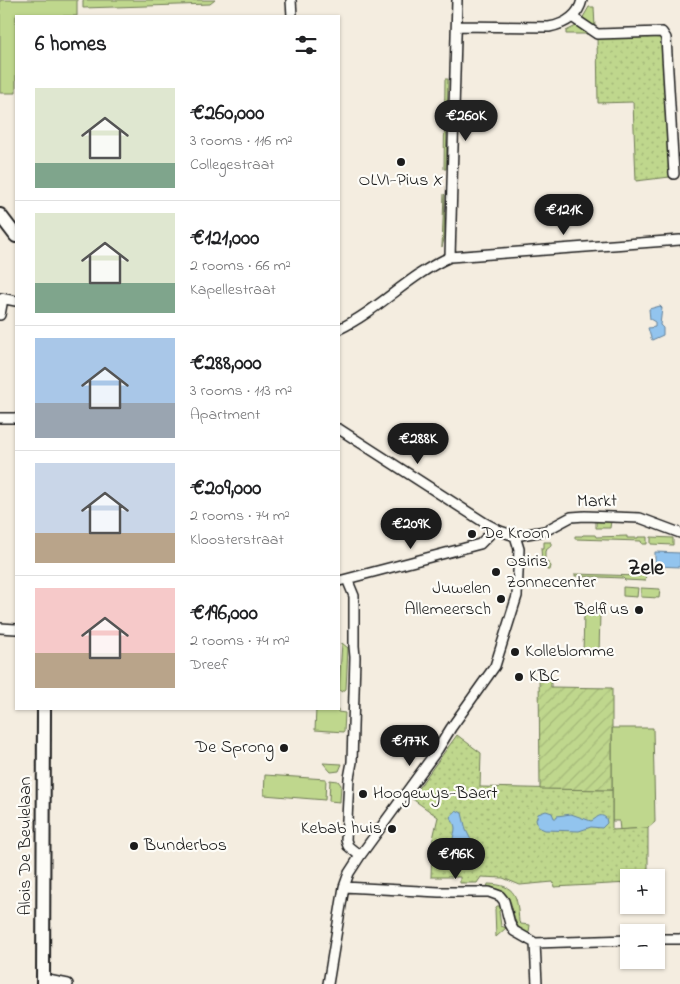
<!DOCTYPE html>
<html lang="en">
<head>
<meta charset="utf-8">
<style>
	:root { --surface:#fff; --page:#f2f2f2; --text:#202124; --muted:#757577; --line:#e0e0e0; --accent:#1c1c1c }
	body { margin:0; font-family:"Indie Flower",sans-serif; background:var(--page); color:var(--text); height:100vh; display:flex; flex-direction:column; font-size:19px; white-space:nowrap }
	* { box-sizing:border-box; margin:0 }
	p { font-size:16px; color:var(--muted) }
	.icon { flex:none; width:28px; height:28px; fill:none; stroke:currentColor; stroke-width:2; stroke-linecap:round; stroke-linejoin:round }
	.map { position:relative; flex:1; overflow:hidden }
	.details { position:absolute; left:15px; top:15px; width:325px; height:695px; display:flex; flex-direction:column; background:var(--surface); border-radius:0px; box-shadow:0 1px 4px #0004 }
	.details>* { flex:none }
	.fabs { position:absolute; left:620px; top:869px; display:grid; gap:10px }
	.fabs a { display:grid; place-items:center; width:45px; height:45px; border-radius:0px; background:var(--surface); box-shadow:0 1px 4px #0004; font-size:25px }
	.price { position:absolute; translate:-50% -42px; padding:0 11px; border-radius:18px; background:var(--accent); color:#fff; font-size:16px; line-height:32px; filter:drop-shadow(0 1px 2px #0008) }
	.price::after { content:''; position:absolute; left:50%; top:30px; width:15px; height:11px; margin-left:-8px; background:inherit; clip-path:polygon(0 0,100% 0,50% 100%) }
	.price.on { background:#222; color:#fff }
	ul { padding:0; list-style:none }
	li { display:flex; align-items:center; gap:15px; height:125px; padding:0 20px }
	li+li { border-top:1px solid var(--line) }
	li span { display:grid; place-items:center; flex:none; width:140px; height:100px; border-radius:0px; color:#555 }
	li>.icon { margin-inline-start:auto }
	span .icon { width:60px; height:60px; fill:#fffc; stroke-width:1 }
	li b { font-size:21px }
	h2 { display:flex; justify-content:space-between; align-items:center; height:60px; padding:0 20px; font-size:21px }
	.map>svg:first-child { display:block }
	.grass { fill:#bfd78d; stroke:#6e7a54 }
	.park { fill:url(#park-dots); stroke:#6e7a54 }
	.garden { fill:url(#garden-furrows); stroke:#6e7a54 }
	.water { fill:#92c4ee; stroke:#63819a }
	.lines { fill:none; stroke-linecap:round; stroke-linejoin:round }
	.street-casing { stroke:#1c1c1c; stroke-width:12 }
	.secondary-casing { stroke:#1c1c1c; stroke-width:16 }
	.street { stroke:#fdfcf7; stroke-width:9 }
	.secondary { stroke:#fdfcf7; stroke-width:12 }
	.poi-dot { fill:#1c1c1c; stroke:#fdfcf7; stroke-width:2 }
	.labels { text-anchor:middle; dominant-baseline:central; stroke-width:4.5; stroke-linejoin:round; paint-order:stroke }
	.poi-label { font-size:18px; fill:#1c1c1c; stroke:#fdfcf7; text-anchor:start }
	.street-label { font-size:18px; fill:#1c1c1c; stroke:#fdfcf7 }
	.district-label { font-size:22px; font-weight:bold; fill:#1c1c1c; stroke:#fdfcf7 }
</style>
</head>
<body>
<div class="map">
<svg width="680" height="984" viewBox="0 0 680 984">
	<defs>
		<pattern id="park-dots" width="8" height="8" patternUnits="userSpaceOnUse" patternTransform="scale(1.25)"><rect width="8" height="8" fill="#bfd78d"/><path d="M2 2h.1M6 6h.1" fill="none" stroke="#a4b879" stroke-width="1.8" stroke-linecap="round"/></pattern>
		<pattern id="garden-furrows" width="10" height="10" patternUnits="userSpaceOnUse" patternTransform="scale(1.25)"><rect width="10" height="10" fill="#bfd78d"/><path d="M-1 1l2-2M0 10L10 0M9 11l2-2" fill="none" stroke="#a4b879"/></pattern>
	</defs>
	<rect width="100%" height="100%" fill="#f4ede0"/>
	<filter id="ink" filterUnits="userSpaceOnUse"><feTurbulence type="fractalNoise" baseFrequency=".02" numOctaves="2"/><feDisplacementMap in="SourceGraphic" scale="10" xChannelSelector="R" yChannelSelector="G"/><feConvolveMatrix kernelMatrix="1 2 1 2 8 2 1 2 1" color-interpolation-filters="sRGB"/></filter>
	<g filter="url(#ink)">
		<path class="grass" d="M0 0H77V16H16V93H0Z
			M83 0H215L210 4 83 8Z
			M589 7H594L595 28 582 19Z
			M578 25 588 33 587 34H566V31Z
			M445 79H448L446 169H444Z
			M444 194 445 195 444 239 442 247Z
			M596 520 611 521 610 528H596Z
			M583 535H595L596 537 627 536V538H638V537H647V544H642L641 541 575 539V536H582Z
			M651 537 673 538V545L651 544Z
			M544 542H551V546L545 551V559L551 566 550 570H547V563H542L541 548H544Z
			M640 573 646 574 645 581 625 580 623 578 575 576V574L640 576Z
			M623 587 638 588 637 597 623 596Z
			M641 588 660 589 659 598 641 597Z
			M584 613H600L599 653H583Z
			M342 643 348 648 346 689 342 692 339 690Z
			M316 709H338V712L345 713 344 732 315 730Z
			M612 728H653L655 822 648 828 620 830 619 821H612Z
			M323 763 342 764 339 771 331 772Z
			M265 775 326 779 325 800 264 795Z
			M330 780 338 781 341 785 340 802 329 801Z
			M488 884C517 885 517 896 519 922L521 924 530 925 529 932 526 933C507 924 519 898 499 890 495 889 491 889 487 888Z
			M497 906H501L502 908 499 911 501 926 506 928 496 937 495 909Z"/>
		<path class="park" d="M659 33 662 38 670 177 636 181 633 102 598 103 597 37Z
			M457 735 481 753 480 787 612 790V830L648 828V877L629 878V883L554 887 553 882 520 885 503 878 481 877 477 883H460V877H431L432 843 438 817 411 798Z"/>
		<path class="garden" d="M539 671H544V679H551V687L612 688V790L540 789Z"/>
		<path class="water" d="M660 306 662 308 660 325 663 328V335L652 340 651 338 648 328 655 327V322L650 319 649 309Z
			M655 552 680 553V567L655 566Z
			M456 810 462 813 466 830 471 840 469 848C464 850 461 850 457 847 449 842 455 836 455 828 455 824 452 821 450 817Z
			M546 811 552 813 554 818H557V816L571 814 591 821C597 819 599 812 606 818L607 823 602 828 591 827 579 831 545 830 538 827 536 820 538 814Z"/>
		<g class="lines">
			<defs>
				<path id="street" d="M291 0 292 16
					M572 17 597 34 662 32 666 38 674 174
					M457 26 549 27C565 24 578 17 582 0
					M450 257 457 0
					M0 298 16 301
					M0 315 3 299
					M339 329C379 310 409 275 450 257L680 240
					M0 418H16
					M339 429 485 523 500 531 515 536
					M515 536 545 531 571 517 585 516 640 518 680 533
					M347 579 354 596V646L355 657 352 762 349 778 346 840 348 846 360 856
					M339 581 480 544 491 533 493 528
					M0 628 16 629
					M344 887 439 892H489L500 896 504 901 510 924 514 931 535 943 629 940
					M656 939H680
					M535 943 537 984
					M43 979 68 984
					M328 984 344 887 349 873 360 856 438 749 451 728 495 666 517 596 519 549 515 536"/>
				<path id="secondary" d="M0 215 16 236
					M43 984 44 709"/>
			</defs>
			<use href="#street" class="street-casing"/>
			<use href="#secondary" class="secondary-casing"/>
			<use href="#street" class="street"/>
			<use href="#secondary" class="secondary"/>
		</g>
	</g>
	<g class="poi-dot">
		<circle cx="401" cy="162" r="5"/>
		<circle cx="472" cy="534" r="5"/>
		<circle cx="496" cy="572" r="5"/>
		<circle cx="501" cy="599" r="5"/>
		<circle cx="639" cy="610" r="5"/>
		<circle cx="515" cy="652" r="5"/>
		<circle cx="519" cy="677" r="5"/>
		<circle cx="284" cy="748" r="5"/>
		<circle cx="363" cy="794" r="5"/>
		<circle cx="392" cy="829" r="5"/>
		<circle cx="134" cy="846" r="5"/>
	</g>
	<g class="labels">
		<g class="poi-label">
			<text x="401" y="181" text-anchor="middle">OLVI-Pius X</text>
			<text x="482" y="534">De Kroon</text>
			<text x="506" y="562">Osiris<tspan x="506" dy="21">Zonnecenter</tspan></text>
			<text x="491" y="589" text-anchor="end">Juwelen<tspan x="491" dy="21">Allemeersch</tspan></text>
			<text x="629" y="610" text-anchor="end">Belfius</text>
			<text x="525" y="652">Kolleblomme</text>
			<text x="529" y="677">KBC</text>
			<text x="274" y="748" text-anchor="end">De Sprong</text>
			<text x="373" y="794">Hoogewys-Baert</text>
			<text x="382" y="829" text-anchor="end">Kebab huis</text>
			<text x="144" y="846">Bunderbos</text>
		</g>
		<g class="street-label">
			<text transform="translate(597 502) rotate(-1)">Markt</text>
			<text transform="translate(26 846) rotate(-90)">Alois De Beulelaan</text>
		</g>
		<g class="district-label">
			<text x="646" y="569">Zele</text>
		</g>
	</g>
</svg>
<div class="fabs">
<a>+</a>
<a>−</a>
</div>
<b class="price on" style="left:466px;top:142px">€260K</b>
<b class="price" style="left:564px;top:236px">€121K</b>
<b class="price" style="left:418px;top:465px">€288K</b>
<b class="price" style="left:411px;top:550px">€209K</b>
<b class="price" style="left:410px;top:767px">€177K</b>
<b class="price" style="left:456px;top:880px">€196K</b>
<section class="details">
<h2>6 homes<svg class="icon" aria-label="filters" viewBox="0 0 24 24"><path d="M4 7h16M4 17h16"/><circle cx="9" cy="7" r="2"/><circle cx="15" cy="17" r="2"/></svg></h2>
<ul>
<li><span style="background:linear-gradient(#dfe7d0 75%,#7fa58c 0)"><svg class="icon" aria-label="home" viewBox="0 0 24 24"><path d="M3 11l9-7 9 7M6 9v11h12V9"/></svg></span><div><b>€260,000</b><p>3 rooms · 116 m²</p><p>Collegestraat</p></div></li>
<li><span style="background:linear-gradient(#dfe7d0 70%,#7fa58c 0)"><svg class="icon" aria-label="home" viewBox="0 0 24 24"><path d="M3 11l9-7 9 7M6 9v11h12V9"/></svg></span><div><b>€121,000</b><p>2 rooms · 66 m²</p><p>Kapellestraat</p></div></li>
<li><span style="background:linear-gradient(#a9c7e8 65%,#9aa5b1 0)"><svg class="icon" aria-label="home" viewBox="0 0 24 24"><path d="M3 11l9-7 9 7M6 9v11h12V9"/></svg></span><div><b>€288,000</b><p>3 rooms · 113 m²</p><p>Apartment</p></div></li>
<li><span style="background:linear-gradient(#c9d6e8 70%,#b9a48a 0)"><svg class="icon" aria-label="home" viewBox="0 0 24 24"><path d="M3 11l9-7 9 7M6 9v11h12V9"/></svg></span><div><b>€209,000</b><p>2 rooms · 74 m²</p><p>Kloosterstraat</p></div></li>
<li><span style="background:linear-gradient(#f6c9c9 65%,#b9a48a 0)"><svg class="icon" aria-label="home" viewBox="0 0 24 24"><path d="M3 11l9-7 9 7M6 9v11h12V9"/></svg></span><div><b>€196,000</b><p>2 rooms · 74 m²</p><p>Dreef</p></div></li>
</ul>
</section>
</div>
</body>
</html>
